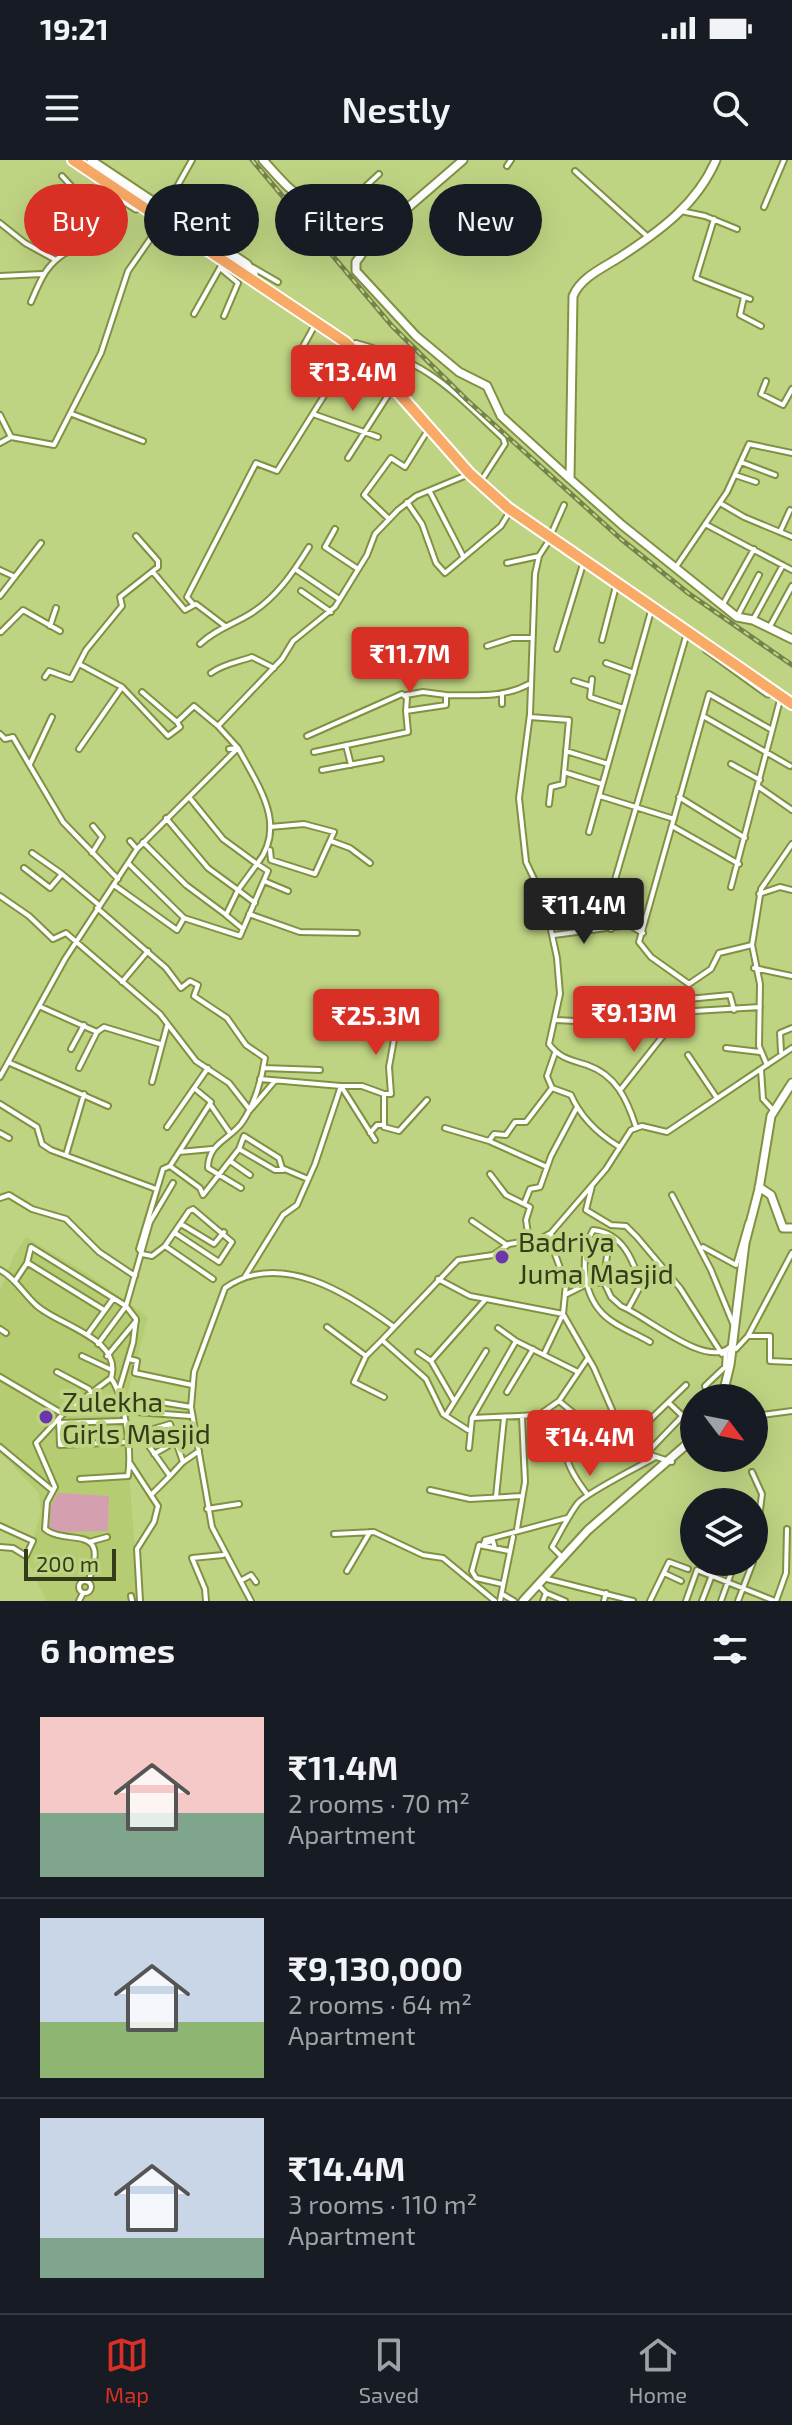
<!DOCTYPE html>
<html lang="en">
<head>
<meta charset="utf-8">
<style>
	:root { --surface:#171b24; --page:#20242c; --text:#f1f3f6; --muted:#9ea1a6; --line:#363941; --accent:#d93025 }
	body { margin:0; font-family:"Exo 2",sans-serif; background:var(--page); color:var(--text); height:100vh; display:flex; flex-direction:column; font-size:30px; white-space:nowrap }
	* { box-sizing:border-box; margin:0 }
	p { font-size:26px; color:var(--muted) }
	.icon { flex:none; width:44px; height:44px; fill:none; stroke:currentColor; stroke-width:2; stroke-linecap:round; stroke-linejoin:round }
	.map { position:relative; height:1441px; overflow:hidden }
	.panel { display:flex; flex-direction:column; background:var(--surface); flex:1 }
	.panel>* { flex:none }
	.hud { position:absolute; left:24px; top:24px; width:744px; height:72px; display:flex; gap:16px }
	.needle { width:52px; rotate:122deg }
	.controls { position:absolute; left:680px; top:1224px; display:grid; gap:16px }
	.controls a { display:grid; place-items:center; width:88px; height:88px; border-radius:50%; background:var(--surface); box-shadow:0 8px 32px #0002; font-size:40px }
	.scale { position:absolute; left:24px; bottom:20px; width:92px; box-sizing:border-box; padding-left:8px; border:4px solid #343c1a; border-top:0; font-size:22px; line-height:28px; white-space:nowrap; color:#343c1a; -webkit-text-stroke:6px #bfd483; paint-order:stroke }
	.price { position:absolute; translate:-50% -68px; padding:0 18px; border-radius:8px; background:var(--accent); color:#fff; font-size:26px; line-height:52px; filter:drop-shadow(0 2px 4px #0008) }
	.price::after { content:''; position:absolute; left:50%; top:48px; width:24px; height:18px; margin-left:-12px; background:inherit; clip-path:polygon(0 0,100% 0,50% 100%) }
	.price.active { background:#222; color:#fff }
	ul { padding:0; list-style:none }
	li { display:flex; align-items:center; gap:24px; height:200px; padding:0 40px }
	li+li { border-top:2px solid var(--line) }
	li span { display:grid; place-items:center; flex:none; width:224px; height:160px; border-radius:0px; color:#555 }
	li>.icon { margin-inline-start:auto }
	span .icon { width:96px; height:96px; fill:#fffc; stroke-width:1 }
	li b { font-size:34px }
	h2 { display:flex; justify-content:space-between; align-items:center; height:96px; padding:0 40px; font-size:34px }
	.tag { padding:0 28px; border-radius:36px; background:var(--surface); box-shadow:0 8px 32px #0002; font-size:28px; line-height:72px }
	.tag.active { background:var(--accent); color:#fff }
	.status { display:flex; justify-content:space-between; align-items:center; height:56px; padding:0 40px; background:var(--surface); direction:ltr }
	.status svg { height:22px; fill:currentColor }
	header { display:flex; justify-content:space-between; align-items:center; height:104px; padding:0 40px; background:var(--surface); font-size:36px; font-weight:600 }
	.dock { display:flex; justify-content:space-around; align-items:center; height:112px; border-top:2px solid var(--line); background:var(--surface); font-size:22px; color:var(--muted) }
	.dock a { display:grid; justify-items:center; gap:4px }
	.dock .active { color:var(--accent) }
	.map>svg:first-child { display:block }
	.built { fill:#b6cc73 }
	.pitch { fill:#d4a0af }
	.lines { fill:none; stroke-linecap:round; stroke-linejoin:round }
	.street-casing { stroke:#809242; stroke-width:8 }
	.secondary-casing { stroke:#809242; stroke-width:11 }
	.highway-casing { stroke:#fff; stroke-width:14 }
	.street { stroke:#fff; stroke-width:4 }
	.secondary { stroke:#fff; stroke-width:7 }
	.highway { stroke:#f8aa66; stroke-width:10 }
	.rail-casing { stroke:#75834b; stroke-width:5 }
	.rail { stroke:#bfd483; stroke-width:2; stroke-dasharray:6; stroke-linecap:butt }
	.poi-dot { fill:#6b35ab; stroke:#bfd483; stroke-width:3 }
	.labels { text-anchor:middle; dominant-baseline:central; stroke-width:8; stroke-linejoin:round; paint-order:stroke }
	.poi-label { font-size:28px; fill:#343c1a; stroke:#bfd483; text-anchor:start }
</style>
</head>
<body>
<div class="status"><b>19:21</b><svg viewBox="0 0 49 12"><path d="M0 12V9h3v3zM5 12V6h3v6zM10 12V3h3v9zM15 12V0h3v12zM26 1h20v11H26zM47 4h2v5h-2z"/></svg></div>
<header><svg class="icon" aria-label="menu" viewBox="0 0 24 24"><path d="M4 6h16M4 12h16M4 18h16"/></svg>Nestly<svg class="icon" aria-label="search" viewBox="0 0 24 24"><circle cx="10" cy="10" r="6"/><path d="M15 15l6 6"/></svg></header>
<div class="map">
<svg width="792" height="1441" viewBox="0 0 792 1441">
	<rect width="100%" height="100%" fill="#bfd483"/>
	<path class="built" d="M26 1077 88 1114 148 1157 124 1247 139 1441H46L27 1399 41 1353 40 1341 38 1332 0 1292V1131L13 1097Z"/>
	<path class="pitch" d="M58 1333 109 1336 108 1371 50 1372 49 1349Z"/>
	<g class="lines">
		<defs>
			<path id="street" d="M507 6 511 0
				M575 11 648 77
				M358 46 365 27 379 14
				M764 47 784 0
				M165 48 192 0
				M681 51 705 56 737 69
				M714 59 696 118 750 139
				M322 60 348 82 360 66 375 75
				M0 63 25 83 54 99
				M65 63 79 77
				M38 66 72 87
				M252 107 278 122
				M220 108 238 123 224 156
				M0 116 42 114
				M744 137 740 155 761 166
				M31 142C41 118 47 103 69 91 79 85 89 64 97 54L62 16
				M194 154 221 106
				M356 183C430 203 449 228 503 278L505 284 483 318
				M295 201 316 163
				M766 221 761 234 783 245 792 229
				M72 254 143 281
				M313 254 378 277
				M0 255 11 277
				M0 283 11 277 54 285 101 193 128 111 160 65
				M348 298 392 229
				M741 302 775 315
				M735 315 756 322
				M430 332 463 396
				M407 342 422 364 436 403 445 413 501 366 510 351
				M720 343 744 357 792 377
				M389 359 364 335 391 298 405 307 428 270
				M705 364 792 410
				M335 369 325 387 358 409
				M552 372 564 345
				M780 372 790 350
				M550 379 539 396 535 414 530 554 519 638 526 702 545 742 557 798 560 834 549 884C559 898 571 900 587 905 616 915 627 939 636 967
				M507 403 539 396
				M676 407 727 332 749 284 792 293
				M295 409 339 439
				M0 410 15 417
				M153 412 185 450 196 444 225 466
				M301 431 331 452
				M0 436 41 383
				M193 444 187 437 256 303 277 311 352 191
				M722 446 754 389
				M737 457 759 415
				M753 460 783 405
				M50 466 56 448
				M769 468 792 426
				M1 472 23 450 60 471
				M602 480 616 426
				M200 484C216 469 232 465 250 454 276 438 293 413 309 387
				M487 486 512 478H531
				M557 489 583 404
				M606 503 634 513
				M81 505 122 527 168 576 180 567 177 562 194 546 218 566
				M211 513C223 504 238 502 252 497L274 508
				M45 517 49 511 71 519 86 490 122 446 120 437 158 407V401L136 376
				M592 519 590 537 623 548
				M574 521 590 526
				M142 532 177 562
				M406 535 423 532 446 535
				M502 544V533
				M703 556 790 606
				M530 557 569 560 563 624 551 627 549 644
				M0 574 5 579 13 577 63 662 118 719
				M307 576 402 534 407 538 406 551
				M346 585 351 605
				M79 589 122 527
				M566 591 608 604
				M314 592 408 572 406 551 446 545V535C474 535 504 538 529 524
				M30 604 52 557
				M731 604 760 620
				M322 610 381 599
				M564 612 602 624
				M759 627 792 650
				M600 636 674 659
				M189 637 223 679 257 704 238 730 255 743
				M679 637 745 678
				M166 658 208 708 238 730 226 755 243 769
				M672 666 739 704
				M589 672 651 451
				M130 681 137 689
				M331 681 350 688 370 703
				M143 682 186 725 225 754
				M270 690 271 700 315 714 334 672 304 664 270 667
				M32 693 62 714
				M92 693 102 677 93 666
				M129 704 184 758
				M24 708 50 728 62 714 99 745
				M264 721 288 731
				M114 725 177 770 184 758 240 776 268 711 257 704C288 665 258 626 238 588L229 589
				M731 727 780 540
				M611 733 636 742
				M759 734 780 727 792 730
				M0 736 29 756 53 779 66 773 160 854 196 901 229 923 250 950 274 922
				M97 748 166 808 181 828 190 821 198 825 194 836 227 858 246 885 265 898C262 919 254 946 241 964 228 980 208 984 208 1008L241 1028
				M249 754 300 772 357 773
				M548 754 609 743
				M611 769 607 747 687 473
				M554 775 629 765 643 773
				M752 785 719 793 711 809 689 824 651 797 639 782 709 534 772 570
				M754 808 792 816
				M122 822 148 791
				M41 847 97 872
				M689 851 688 839 730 835 734 850
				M629 855 760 847
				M556 860 575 861
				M395 874 389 907 391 934H384V967L399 971 427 940
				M726 888 760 892
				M71 889 84 865
				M781 892 780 873 792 868
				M555 893 547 916 552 928 571 935C581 958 597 973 618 986
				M688 895 717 938
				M10 903 108 946
				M767 905 759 886 760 824 752 785 761 729 792 684
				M79 908 97 872 104 867 160 884
				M263 908 320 910
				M761 910 763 939 774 951
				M0 917 65 799 137 689 238 588 218 566 282 499 293 481 335 447 367 395 375 374 398 350 416 336 467 315
				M260 919 341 926 375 980
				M152 922 167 866
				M621 929 666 872
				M0 944 37 967 42 984 51 990 156 1029
				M210 944 230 973
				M167 967 208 908
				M445 968 489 981 494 974 506 975 515 962H526L552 928
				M0 973 9 978
				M370 973 377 965H384
				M489 981 547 1007
				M239 989 275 1010H283
				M179 992 212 989
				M66 995 84 934
				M230 1001 250 1015
				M170 1006 200 1028 203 1035 239 989 244 976 279 998 282 1008 308 1019
				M490 1014 506 1035 530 1047 526 1060 529 1080
				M592 1026 586 1050 611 1065 626 1066 637 1077 680 1128 722 1194
				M672 1035 711 1110 734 1166
				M0 1038 9 1035 32 1049 66 1059 99 1092 135 1116
				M524 1044 530 1029 540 1027 551 996 576 949
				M472 1061 507 1085
				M181 1064 214 1084 224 1072
				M165 1086 189 1051 193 1049 232 1082 219 1102 175 1073
				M703 1087 736 1105 748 1063
				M142 1093 139 1089 163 1009 170 1006 211 942 194 928
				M142 1094 152 1096 165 1086 213 1119
				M28 1103 104 1150
				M0 1110C15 1118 23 1133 36 1145 57 1165 123 1178 111 1218L63 1254 36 1283 55 1327 47 1342 45 1369C67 1387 112 1361 88 1422
				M244 1118 283 1055 297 1045 315 1004 341 926H362L384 934
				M438 1119 470 1136 486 1139
				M15 1121 27 1103 31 1087 126 1146 136 1159 133 1183 119 1230
				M604 1122 609 1077
				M567 1134 587 1124 604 1122 611 1137 621 1146C648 1157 706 1209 730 1187
				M628 1149 641 1125C633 1100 623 1073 593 1070 580 1093 582 1132 602 1153 614 1166 635 1173 650 1182
				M327 1167 366 1196 354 1222 384 1237
				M498 1168 516 1181 578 1212
				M0 1169 6 1173
				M87 1175 113 1139
				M748 1176H770V1201L792 1202
				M98 1184 126 1146 150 1062 173 1023
				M736 1189 748 1176 792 1093
				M418 1192 431 1201 454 1241
				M82 1196 112 1210
				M107 1196 136 1161
				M366 1196 382 1180
				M129 1199 137 1201 135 1213 192 1225
				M431 1201 486 1139 563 1154 544 1194
				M57 1212 89 1229 92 1234
				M0 1217 63 1254
				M507 1232 533 1189
				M708 1235 705 1226 725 1207 726 1191
				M701 1238 708 1235 709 1238
				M559 1241 615 1287 629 1280 686 1225
				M161 1242 191 1247 194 1212 225 1128C280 1089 349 1134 394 1167
				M669 1243 694 1267
				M191 1247 212 1367 251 1441
				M123 1251 191 1256
				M573 1254C560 1290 564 1304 587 1334
				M446 1255 486 1191
				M754 1256 792 1251
				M59 1258 60 1285 126 1282
				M472 1258 539 1255 559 1241 588 1198
				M59 1263 123 1261
				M468 1270 443 1254 426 1219 382 1180 458 1100 493 1095 509 1084 540 1079 551 1073
				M160 1278 174 1275
				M0 1287 53 1331
				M469 1288 472 1258 516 1181
				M154 1294 168 1286
				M646 1294 694 1244
				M672 1302 641 1292 620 1268 594 1208 563 1154 566 1124 552 1086 551 1073 606 1009 631 970 642 966 667 972 792 888
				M130 1303 158 1346 154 1362 137 1389 140 1441
				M752 1312 762 1334 754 1397
				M170 1316 183 1302
				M80 1319 128 1316C132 1292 125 1238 111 1218
				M430 1330 470 1339 522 1336
				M152 1334 170 1316 142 1276 143 1272 170 1264 183 1302 199 1291
				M496 1337 504 1258
				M207 1349 239 1344
				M0 1366 33 1381 26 1396 13 1388 0 1387
				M517 1369 525 1322 522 1256
				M334 1374 374 1372 423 1395 443 1398 495 1441
				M485 1380 567 1358
				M89 1382 107 1377
				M484 1383 493 1381 495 1388
				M562 1397 552 1387C560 1373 568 1356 578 1343 585 1334 641 1305 654 1298
				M347 1411 370 1372
				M664 1413 681 1421
				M547 1419 633 1441
				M242 1420 251 1415 256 1422
				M79 1427a6 6 0 1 1 12 0a6 6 0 1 1-12 0Z
				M502 1424 476 1418 472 1411 479 1385 509 1391
				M540 1427 546 1433 543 1441
				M546 1433 565 1441
				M502 1434 514 1441
				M131 1436 132 1441
				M79 1441 83 1433
				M206 1441 205 1429 192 1398 223 1395
				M500 1441 513 1377
				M604 1441 606 1433
				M650 1441 669 1402 688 1409
				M686 1441 697 1410 775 1441
				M702 1441 717 1402
				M721 1441 735 1402
				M738 1441 753 1402
				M776 1441 786 1413 787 1369"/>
			<path id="secondary" d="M91 0 247 104 254 114
				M263 0C276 14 289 31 306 40 333 53 360 38 384 63
				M463 0 397 57 384 63 356 102V111L416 176 459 212 487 226 501 256 570 319
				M716 0C697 44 660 71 620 97 603 108 581 117 573 136L570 319 622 365 737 457 753 460 792 479
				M113 33 136 48
				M153 59 196 88
				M707 489 768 533
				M759 1027 771 1035 783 1068H792
				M722 1238 730 1205 745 1083 759 1029 771 956 792 923
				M523 1441 588 1370 694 1278"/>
			<path id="highway" d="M73 0 345 182 393 227 469 313 508 348 792 544"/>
		</defs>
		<use href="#street" class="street-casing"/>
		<use href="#secondary" class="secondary-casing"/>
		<use href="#highway" class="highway-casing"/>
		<use href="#street" class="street"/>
		<use href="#secondary" class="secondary"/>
		<use href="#highway" class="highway"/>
		<defs>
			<path id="rail" d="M252 0 392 166 467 240 621 379 688 433 792 505"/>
		</defs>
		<use href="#rail" class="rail-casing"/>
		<use href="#rail" class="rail"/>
	</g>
	<g class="poi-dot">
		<circle cx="502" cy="1097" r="8"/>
		<circle cx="46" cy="1257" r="8"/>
	</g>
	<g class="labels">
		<g class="poi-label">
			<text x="518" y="1081">Badriya<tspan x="518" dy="32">Juma Masjid</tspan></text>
			<text x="62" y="1241">Zulekha<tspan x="62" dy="32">Girls Masjid</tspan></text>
		</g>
	</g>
</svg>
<div class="controls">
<a><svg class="needle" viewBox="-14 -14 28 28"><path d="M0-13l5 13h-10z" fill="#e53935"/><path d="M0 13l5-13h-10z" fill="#9ea1a6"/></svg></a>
<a><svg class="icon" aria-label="layers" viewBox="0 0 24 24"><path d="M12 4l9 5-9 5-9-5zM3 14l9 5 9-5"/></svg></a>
</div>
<div class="scale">200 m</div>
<b class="price" style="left:353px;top:253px">₹13.4M</b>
<b class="price" style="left:410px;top:535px">₹11.7M</b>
<b class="price active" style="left:584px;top:786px">₹11.4M</b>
<b class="price" style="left:634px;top:894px">₹9.13M</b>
<b class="price" style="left:376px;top:897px">₹25.3M</b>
<b class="price" style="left:590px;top:1318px">₹14.4M</b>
<div class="hud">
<a class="tag active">Buy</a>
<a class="tag">Rent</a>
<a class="tag">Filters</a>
<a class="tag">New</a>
</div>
</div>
<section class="panel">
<h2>6 homes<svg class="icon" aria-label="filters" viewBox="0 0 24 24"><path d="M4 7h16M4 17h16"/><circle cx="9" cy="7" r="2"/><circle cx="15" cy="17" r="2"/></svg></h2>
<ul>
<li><span style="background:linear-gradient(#f6c9c9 60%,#7fa58c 0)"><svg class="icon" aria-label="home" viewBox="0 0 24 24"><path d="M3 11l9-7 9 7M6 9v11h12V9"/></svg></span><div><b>₹11.4M</b><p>2 rooms · 70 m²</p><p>Apartment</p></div></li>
<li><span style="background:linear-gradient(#c9d6e8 65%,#8fb573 0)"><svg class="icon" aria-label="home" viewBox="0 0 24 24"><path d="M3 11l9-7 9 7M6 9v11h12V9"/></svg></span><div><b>₹9,130,000</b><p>2 rooms · 64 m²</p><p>Apartment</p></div></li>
<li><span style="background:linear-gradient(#c9d6e8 75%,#7fa58c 0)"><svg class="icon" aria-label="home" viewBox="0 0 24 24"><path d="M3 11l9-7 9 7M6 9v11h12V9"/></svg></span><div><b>₹14.4M</b><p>3 rooms · 110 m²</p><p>Apartment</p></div></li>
</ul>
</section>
<nav class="dock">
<a class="active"><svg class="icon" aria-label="map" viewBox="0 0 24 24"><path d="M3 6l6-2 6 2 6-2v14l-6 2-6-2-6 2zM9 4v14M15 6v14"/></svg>Map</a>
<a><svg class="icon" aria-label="saved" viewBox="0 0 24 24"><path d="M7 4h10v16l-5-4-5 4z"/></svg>Saved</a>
<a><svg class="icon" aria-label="home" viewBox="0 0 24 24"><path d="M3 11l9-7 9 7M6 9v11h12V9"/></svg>Home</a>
</nav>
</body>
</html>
